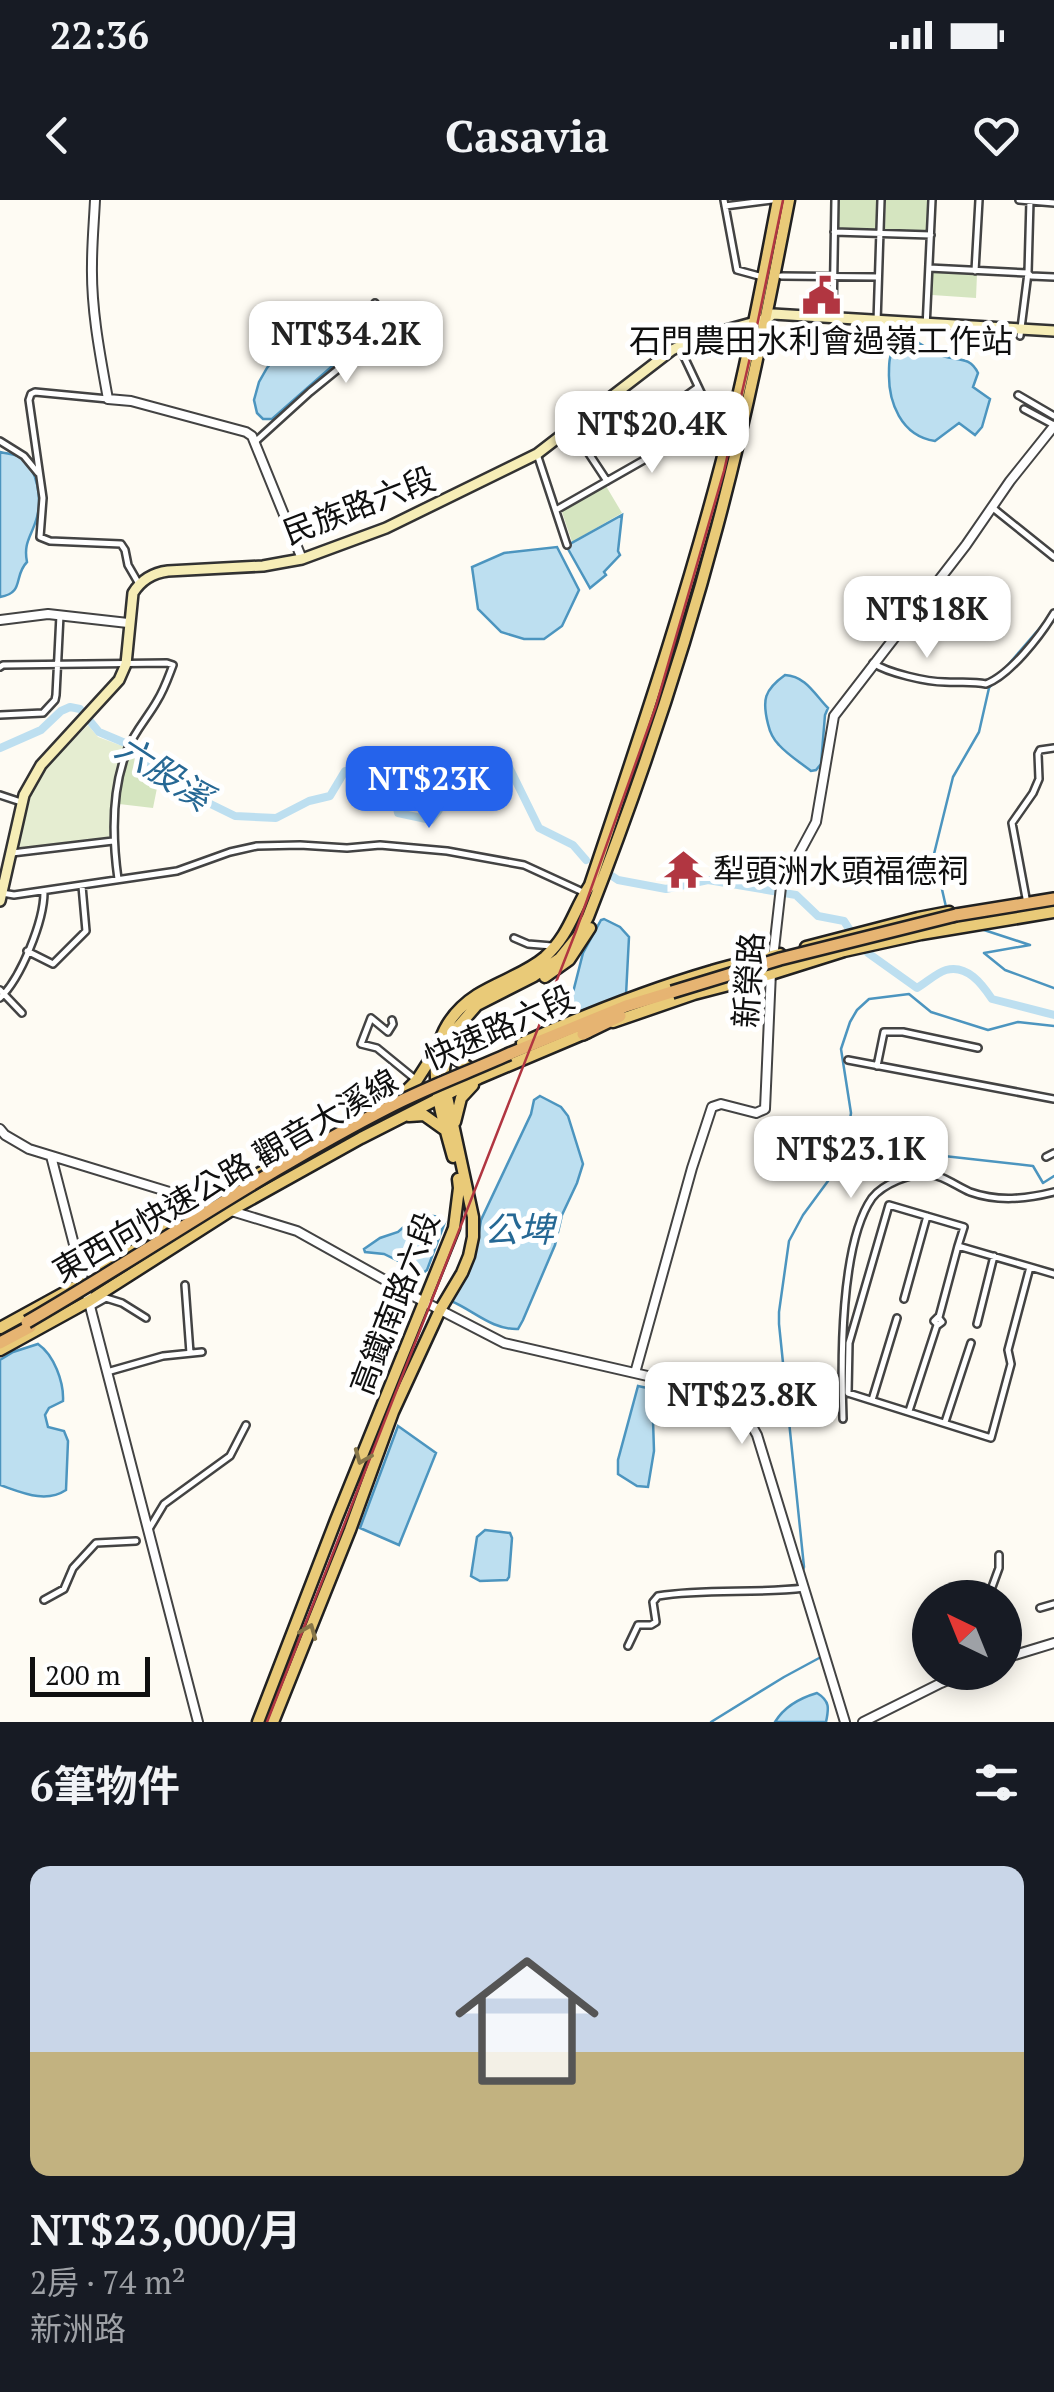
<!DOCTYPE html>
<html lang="zh-TW">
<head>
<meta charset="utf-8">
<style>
	:root { --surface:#171b24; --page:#242831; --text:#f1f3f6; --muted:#9ea1a6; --line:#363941; --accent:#2563eb }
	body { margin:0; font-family:"PT Serif","Noto Sans TC",serif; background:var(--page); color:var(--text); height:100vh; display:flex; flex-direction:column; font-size:38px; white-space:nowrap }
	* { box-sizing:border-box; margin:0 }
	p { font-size:32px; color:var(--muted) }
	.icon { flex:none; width:55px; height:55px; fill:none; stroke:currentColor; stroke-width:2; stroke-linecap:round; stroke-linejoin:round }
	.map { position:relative; height:1522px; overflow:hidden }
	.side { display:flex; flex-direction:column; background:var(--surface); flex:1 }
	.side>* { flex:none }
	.needle { width:65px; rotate:317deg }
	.controls { position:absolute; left:912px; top:1380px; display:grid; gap:20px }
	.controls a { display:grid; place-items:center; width:110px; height:110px; border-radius:50%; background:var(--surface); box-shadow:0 5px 25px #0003; font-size:50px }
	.scale { position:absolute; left:30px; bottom:25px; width:120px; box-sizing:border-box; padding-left:10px; border:5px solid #101010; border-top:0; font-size:28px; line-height:35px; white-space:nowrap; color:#101010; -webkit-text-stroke:8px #fff; paint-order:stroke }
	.price { position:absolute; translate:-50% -85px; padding:0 22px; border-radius:20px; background:#fff; color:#222; font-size:32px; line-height:65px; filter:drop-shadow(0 2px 5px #0008) }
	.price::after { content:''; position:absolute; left:50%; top:60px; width:30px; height:22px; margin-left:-15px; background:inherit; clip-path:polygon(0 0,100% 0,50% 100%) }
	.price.selected { background:var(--accent); color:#fff }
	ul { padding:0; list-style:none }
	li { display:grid; align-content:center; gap:20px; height:530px; padding:0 30px }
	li+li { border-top:2px solid var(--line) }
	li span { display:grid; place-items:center; height:310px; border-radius:20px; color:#555 }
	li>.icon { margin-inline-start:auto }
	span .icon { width:180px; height:180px; fill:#fffc; stroke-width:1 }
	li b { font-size:42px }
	h2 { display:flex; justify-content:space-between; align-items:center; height:120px; padding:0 30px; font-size:42px }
	.status { display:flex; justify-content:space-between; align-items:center; height:70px; padding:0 50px; background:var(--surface); direction:ltr }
	.status svg { height:28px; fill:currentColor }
	header { display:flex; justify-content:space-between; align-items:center; height:130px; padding:0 30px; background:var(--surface); font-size:45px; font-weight:700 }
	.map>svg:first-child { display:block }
	.green { fill:#d5e5c0 }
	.pitch { fill:#e5edd1 }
	.water { fill:#bddff0; stroke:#4c95bf; stroke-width:2.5 }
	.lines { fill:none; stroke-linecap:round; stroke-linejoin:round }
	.stream { stroke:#4c95bf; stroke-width:2.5 }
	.river { stroke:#bddff0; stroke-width:8 }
	.minor-casing { stroke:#434343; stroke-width:10 }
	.tertiary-casing { stroke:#434343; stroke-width:12 }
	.secondary-casing { stroke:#323232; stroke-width:14 }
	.primary-casing { stroke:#212121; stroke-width:15 }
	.trunk-casing { stroke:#212121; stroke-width:16 }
	.minor { stroke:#fff; stroke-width:5 }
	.tertiary { stroke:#fff; stroke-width:8 }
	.secondary { stroke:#f6edb6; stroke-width:9 }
	.primary { stroke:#e9ca78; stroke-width:10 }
	.trunk { stroke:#e6b472; stroke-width:11 }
	.rail { stroke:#b13641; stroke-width:2.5 }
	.trunk-bridge-casing { stroke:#212121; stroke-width:16; stroke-linecap:butt }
	.trunk-bridge { stroke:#e6b472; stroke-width:11 }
	.oneway { stroke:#877649 }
	.labels { text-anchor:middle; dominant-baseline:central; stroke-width:10; stroke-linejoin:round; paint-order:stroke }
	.poi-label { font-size:32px; fill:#101010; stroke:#fff }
	.street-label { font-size:32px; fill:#101010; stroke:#fff }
	.water-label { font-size:35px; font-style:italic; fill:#266894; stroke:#fff }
</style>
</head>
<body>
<div class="status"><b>22:36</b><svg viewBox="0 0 49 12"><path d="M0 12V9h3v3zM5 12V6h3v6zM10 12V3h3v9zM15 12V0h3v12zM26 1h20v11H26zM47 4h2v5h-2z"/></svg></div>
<header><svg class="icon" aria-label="back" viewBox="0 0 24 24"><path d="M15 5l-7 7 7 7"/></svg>Casavia<svg class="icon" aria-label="heart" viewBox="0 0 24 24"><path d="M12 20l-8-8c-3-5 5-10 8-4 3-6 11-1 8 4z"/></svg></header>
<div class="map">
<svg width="1054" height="1522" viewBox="0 0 1054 1522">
	<rect width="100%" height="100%" fill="#fefbf3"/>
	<path class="green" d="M837 0H877L876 29 838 30 836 28Z
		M886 0H929L927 30 925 32 888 31 885 29Z
		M933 72 977 74 976 98 932 95Z
		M606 286 622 313 572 342 562 312 564 310Z
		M132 548 139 553 161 582V584L158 583 153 608 119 604 122 581Z"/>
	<path class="pitch" d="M88 525 98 537 125 547 114 593 111 637 18 648 33 588 46 568Z"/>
	<path class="water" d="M338 110H352L367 113 371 125 362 140 272 219H263L257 213 254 200 259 182 267 168 285 145 322 116Z
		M909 140H914C923 145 933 153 943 156 958 161 970 156 978 173L973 187 990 199 982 227 975 235 959 223 935 241C901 236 888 202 889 172 889 164 889 154 895 148 898 143 904 142 909 140Z
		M0 252C7 254 17 254 22 258 38 270 42 300 37 317 32 336 23 342 27 362 13 376 25 393 0 397Z
		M622 315 618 351 620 355 604 372 606 375 590 388 568 349 570 344Z
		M557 347 579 390 562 426 544 439H524L501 432 478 409 472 367 504 353Z
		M785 475C806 476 815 495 828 508L825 515 821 564 816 570 811 571C801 563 788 555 779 545 773 539 770 533 768 524 762 500 764 490 785 475Z
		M604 719 620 727 629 737 626 795 567 816 583 753 601 720Z
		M540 896 561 907 568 916 583 964 577 983 562 1015 555 1045 523 1120 518 1129C492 1130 473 1110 451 1101L468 1074 475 1054 481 1020 531 914 534 900Z
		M426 1015 440 1017 445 1022 427 1070 423 1073 384 1054 365 1052 364 1049 380 1038 398 1032 416 1016Z
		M38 1144C54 1155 64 1182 63 1201L49 1208 45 1215 48 1227 64 1231 68 1241 66 1290C45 1304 21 1292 0 1285V1160L13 1152Z
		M638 1186 652 1189 654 1251 648 1287 637 1286 618 1274V1260Z
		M398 1226 436 1253 399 1345 360 1328Z
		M485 1330 510 1333 512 1338 509 1377 507 1380 480 1381 471 1376 477 1337Z
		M817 1493C830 1501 829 1508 826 1522H775C784 1507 800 1498 817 1493Z"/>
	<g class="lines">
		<path class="stream" d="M1001 473 1045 422
			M946 707 934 654 953 577 979 532 989 488 993 483
			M981 729 1030 745 984 753 1005 770 1054 788
			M830 977 856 967 871 957 944 956 1033 966 1043 983 1054 976
			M802 1373 804 1367 779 1124V1112L789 1041 803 1015 828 981 848 933 851 913 841 849 850 822 857 810 869 799 909 794 931 812 988 830 1018 822 1054 826
			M711 1522 784 1477 821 1457"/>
		<path class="river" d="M0 548 41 530 61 511 70 507 80 509 99 532 137 548 153 571 180 589 235 616 276 618 309 601 330 596 345 571C356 568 360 570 370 574 393 584 394 589 398 613L431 620 439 610 438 590 466 566 485 571 509 567 539 628 573 645 586 660
			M612 676 618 680 666 689 708 680 796 695 818 716 844 721 853 735
			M862 746 868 753 917 788C926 783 936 773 946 770 967 764 982 784 992 799L1054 815"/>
		<defs>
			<path id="minor" d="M724 0 737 70 759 76
				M1019 0 1054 3
				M725 6 772 0
				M834 32 931 35
				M929 68 1028 73 1031 76 1054 77
				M975 71 979 0
				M781 76 878 77
				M833 117 835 0
				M877 122 881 0
				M926 128 932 0
				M1020 136 1028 73 1030 0
				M679 146 714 220
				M618 194 649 222 664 249
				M1018 195 1054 216
				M108 199 35 192 31 194 29 200 43 298 40 337 50 341 121 344 125 350 128 365 139 384
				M1024 209 1054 225
				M649 222 698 187
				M572 228 607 281
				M0 241 24 256 38 273
				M256 241 310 192 375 139V103
				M537 254 567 345
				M993 308 1054 357
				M556 310 730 211
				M873 463C888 473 927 482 945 482 959 483 972 481 986 484 1010 475 1041 435 1054 413
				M0 467 3 465 167 463 173 465C168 478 164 490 157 501 148 517 135 531 128 548 111 589 112 636 118 679
				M0 515 43 513 55 500 56 495 60 415
				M0 595 21 602
				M12 653 113 641
				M2 693 14 695 177 671 230 652 257 646 300 645 347 648 380 645 447 651 524 665 585 693
				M1026 698 1012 623 1033 593 1039 579 1038 554 1040 550 1054 548
				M514 738 528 744 552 746
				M27 751 53 764 86 731 82 686
				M0 790 22 813
				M0 798C21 778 44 721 44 692
				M392 820 393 824 388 832 371 818 361 844 377 848 415 879
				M848 860 1054 899
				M877 866 884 832H903L978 848
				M1046 957 1054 953
				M889 1005 964 1027 958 1046 1030 1067 1008 1150 1011 1164 991 1238 848 1193 849 1143Z
				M134 1023 167 1025
				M1030 1067 1054 1074
				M185 1085 190 1153
				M904 1099 927 1016
				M90 1107 106 1098 122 1103 146 1118
				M938 1117 942 1122 938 1125 934 1121Z
				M939 1117 958 1046
				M977 1124 994 1056
				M107 1172 163 1156 202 1152
				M872 1200 897 1118
				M909 1211 937 1125
				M843 1219C841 1163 840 1044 872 998 883 984 910 973 927 974 943 975 956 986 970 992 998 1002 1026 999 1054 992
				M945 1222 971 1143
				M149 1329 164 1304 230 1256 246 1225
				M988 1398 999 1368V1355
				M44 1400 64 1389 73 1368 96 1343 136 1341
				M1040 1408 1054 1404
				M628 1446 638 1425H651L656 1422 653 1402 658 1396C706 1388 755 1394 804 1388
				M1005 1447 1008 1457"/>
			<path id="tertiary" d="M95 0C94 21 92 43 92 64 91 109 100 155 108 199L131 201 246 232 252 236 302 359
				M0 420 48 414 128 423
				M773 758 781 687 816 622 834 516 966 345 1010 281 1054 226
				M0 929 5 935 29 949 297 1031 417 1098 504 1143 704 1189C732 1196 744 1210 757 1235L845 1522
				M51 956 198 1522
				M635 1173 692 968 712 907 721 904 756 913 765 909 771 772
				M1005 1458 1054 1443
				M863 1522 941 1483 966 1472"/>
			<path id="secondary" d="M726 131 738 136 743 144
				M0 701 24 595 41 565 119 480 126 464 133 393C141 380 152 373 168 371L263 366 285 362 302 359 386 328 537 254 672 150 697 138 766 119 773 114 1054 131"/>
			<path id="primary" d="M806 747 918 718 949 712
				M545 777 569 760 590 728
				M613 822 694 794 771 774 844 751 921 734 1054 712
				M522 843C584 815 647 790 712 771 734 764 757 760 780 754
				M448 848 452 856 468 867
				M397 900 417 880 433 855
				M409 916 424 915 445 930
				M455 922 461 898 473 885
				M453 957C437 899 415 835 477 795 499 781 525 774 545 757 570 734 573 711 590 685 642 530 694 376 733 217 751 145 764 72 778 0
				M101 1071 208 1003 317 940
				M0 1128 82 1083
				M0 1150 89 1101 230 1011 361 938 479 878 588 832
				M258 1522 336 1320 454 1028 459 988 458 979
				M273 1522 350 1330 393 1212 440 1110 462 1073 469 1056 473 1037V1017L443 878 447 846 451 835 477 805 534 776 560 758 578 736 588 717C638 589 682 459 717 327 746 219 768 109 789 0"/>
			<path id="trunk" d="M956 715 1054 699
				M583 834 620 816
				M509 854 626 806 672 792
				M0 1143 30 1127"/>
		</defs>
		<use href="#minor" class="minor-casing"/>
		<use href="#tertiary" class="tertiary-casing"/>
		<use href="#secondary" class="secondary-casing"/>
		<use href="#primary" class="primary-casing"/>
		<use href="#trunk" class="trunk-casing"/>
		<use href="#minor" class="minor"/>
		<use href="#tertiary" class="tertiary"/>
		<use href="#secondary" class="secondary"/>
		<use href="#primary" class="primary"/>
		<use href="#trunk" class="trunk"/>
		<path class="rail" d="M267 1522 576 731 656 506 724 271 754 140 783 0"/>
		<defs>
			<path id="trunk-bridge" d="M672 792 780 759 956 715
				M27 1122C148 1052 264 971 389 907 428 887 469 872 509 854"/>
		</defs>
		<use href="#trunk-bridge" class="trunk-bridge-casing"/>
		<use href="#trunk-bridge" class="trunk-bridge"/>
	</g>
	<defs><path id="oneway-chevron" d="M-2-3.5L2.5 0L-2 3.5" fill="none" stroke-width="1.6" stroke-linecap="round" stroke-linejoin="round" transform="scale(2.5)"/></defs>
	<g class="oneway">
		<use href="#oneway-chevron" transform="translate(362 1257) rotate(112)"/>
		<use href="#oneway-chevron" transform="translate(309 1431) rotate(-68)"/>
	</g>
	<defs>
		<symbol id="civic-bare" viewBox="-9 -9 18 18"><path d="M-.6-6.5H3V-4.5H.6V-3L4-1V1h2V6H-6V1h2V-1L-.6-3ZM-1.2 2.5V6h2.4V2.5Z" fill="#b13641" stroke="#fff" stroke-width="2.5" paint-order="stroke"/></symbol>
		<symbol id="temple-bare" viewBox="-9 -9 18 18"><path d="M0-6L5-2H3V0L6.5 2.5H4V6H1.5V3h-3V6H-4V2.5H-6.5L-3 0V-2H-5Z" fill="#b13641" stroke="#fff" stroke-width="2.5" paint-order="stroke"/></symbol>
	</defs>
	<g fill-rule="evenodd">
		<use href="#civic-bare" x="794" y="68" width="55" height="55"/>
		<use href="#temple-bare" x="656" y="642" width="55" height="55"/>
	</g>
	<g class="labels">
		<g class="poi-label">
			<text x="821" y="140">石門農田水利會過嶺工作站</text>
			<text x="713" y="670" text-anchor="start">犁頭洲水頭福德祠</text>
		</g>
		<g class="street-label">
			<text transform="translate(359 305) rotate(-21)">民族路六段</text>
			<text transform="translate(748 780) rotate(-86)">新榮路</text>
			<text transform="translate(499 827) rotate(-24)">快速路六段</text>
			<text transform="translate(225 975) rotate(-30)">東西向快速公路 觀音大溪線</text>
			<text transform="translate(394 1103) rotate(-69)">高鐵南路六段</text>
		</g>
		<g class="water-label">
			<text transform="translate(164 572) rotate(33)">六股溪</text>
			<text x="519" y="1029">公埤</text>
		</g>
	</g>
</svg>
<div class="controls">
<a><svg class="needle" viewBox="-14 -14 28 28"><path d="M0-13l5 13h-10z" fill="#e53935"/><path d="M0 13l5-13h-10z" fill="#9ea1a6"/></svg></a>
</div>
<div class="scale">200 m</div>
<b class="price" style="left:346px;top:186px">NT$34.2K</b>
<b class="price" style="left:652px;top:276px">NT$20.4K</b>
<b class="price" style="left:927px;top:461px">NT$18K</b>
<b class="price selected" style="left:429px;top:631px">NT$23K</b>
<b class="price" style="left:851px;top:1001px">NT$23.1K</b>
<b class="price" style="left:742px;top:1247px">NT$23.8K</b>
</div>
<section class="side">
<h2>6筆物件<svg class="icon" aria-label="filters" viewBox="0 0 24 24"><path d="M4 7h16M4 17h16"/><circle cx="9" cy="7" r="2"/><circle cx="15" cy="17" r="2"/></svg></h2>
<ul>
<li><span style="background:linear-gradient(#c9d6e8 60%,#c2b280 0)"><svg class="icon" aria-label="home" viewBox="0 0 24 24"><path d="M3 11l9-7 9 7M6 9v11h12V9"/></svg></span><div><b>NT$23,000/月</b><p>2房 · 74 m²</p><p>新洲路</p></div></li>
</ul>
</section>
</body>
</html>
